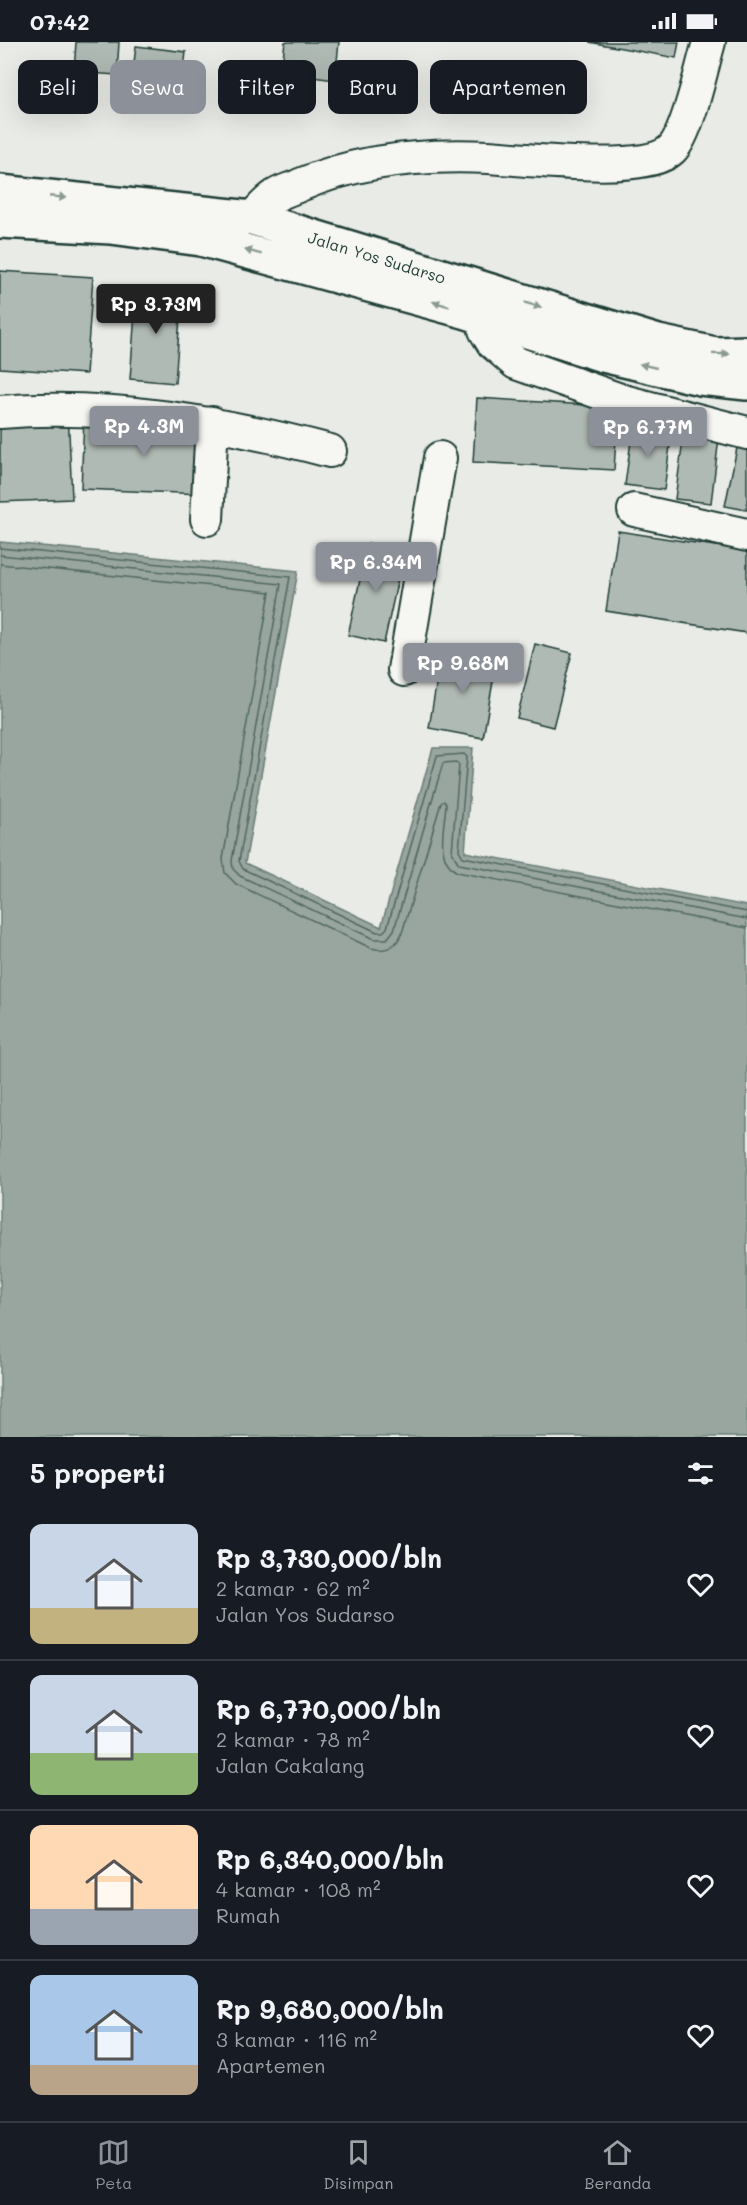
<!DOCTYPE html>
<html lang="id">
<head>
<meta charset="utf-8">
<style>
	:root { --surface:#171b24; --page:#242831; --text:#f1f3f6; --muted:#9ea1a6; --line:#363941; --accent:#8c9099 }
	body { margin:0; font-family:Mali,sans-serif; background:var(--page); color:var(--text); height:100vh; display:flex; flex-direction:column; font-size:22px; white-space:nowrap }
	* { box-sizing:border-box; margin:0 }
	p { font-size:20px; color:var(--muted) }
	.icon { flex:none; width:33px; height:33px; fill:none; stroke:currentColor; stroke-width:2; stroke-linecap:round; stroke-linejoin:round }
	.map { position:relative; height:1395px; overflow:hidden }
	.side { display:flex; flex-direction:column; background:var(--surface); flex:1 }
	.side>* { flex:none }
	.banner { position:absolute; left:18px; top:18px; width:711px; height:54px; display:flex; gap:12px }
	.price { position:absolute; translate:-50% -51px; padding:0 14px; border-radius:6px; background:var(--accent); color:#fff; font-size:20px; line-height:39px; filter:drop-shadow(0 2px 3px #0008) }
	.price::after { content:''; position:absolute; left:50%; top:36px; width:18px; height:14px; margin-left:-9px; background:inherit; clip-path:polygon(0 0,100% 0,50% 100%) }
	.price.active { background:#222; color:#fff }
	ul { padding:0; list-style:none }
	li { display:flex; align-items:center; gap:18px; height:150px; padding:0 30px }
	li+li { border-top:2px solid var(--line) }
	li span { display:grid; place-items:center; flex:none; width:168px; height:120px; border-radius:12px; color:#555 }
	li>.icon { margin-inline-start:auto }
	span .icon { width:72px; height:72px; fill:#fffc; stroke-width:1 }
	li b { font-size:26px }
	h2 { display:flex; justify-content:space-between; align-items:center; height:72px; padding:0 30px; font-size:26px }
	.pill { padding:0 21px; border-radius:12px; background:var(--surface); box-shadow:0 6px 24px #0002; font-size:21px; line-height:54px }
	.pill.active { background:var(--accent); color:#fff }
	.status { display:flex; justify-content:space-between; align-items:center; height:42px; padding:0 30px; background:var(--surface); direction:ltr }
	.status svg { height:16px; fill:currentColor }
	.dock { display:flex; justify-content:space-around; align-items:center; height:84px; border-top:2px solid var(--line); background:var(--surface); font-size:16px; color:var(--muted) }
	.dock a { display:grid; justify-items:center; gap:3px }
	.dock .active { color:var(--accent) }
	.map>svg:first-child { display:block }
	.water { fill:#99a6a0; stroke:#687c75; stroke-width:1.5 }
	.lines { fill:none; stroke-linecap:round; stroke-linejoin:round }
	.shore { stroke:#50675f; stroke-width:1.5 }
	.building { fill:#b0bab5; stroke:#1f3d34; stroke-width:1.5 }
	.minor-casing { stroke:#1f3d34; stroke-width:36 }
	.highway-casing { stroke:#1f3d34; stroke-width:38 }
	.minor { stroke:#f6f6f2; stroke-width:32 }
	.highway { stroke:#f6f6f2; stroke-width:33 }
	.oneway { fill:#8a9a93 }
	.labels { text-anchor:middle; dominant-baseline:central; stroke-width:6; stroke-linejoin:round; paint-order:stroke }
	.street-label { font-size:16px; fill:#1f3d34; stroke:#f6f6f2 }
</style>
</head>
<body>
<div class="status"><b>07:42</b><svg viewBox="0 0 49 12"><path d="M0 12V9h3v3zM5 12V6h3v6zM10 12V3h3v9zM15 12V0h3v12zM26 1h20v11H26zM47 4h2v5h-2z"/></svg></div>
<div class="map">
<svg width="747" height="1395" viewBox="0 0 747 1395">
	<rect width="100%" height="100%" fill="#e9ebe7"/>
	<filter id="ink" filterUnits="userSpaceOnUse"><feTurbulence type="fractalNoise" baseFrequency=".0167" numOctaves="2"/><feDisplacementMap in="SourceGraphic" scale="12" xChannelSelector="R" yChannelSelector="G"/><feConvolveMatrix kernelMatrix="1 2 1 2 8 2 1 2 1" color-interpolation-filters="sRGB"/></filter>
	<g filter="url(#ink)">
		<path class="water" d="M0 500 298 529 245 821 381 885 433 706H473L465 810 747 864V1395H0Z"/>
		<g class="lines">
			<path class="shore" d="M0 506 290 535 239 819 243 827 377 890H383L387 886 437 714 464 712 467 715 459 808 463 815 747 870
				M0 513 281 542 232 819 233 827 240 834 374 897H387L394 888 443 721 456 720 459 723 452 810 459 822 747 877
				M0 522 270 550 223 817 225 831 236 842 371 906C385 910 396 905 402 891L441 761 444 759 446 762C445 783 434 817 457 830L747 886"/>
		</g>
		<path class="building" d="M76 0H119L117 33 74 30Z
			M285 0H339L335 38 281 31Z
			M589 0H679L676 16Z
			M136 4 186 10 182 44 132 38Z
			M0 229 93 235 86 332 0 326Z
			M137 246 182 249 175 341 130 337Z
			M477 356 618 365 614 428 473 420Z
			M68 369 72 457 0 460V372Z
			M84 377 206 382 204 452 81 447Z
			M633 384 672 389 664 448 625 443Z
			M684 391 719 396 711 461 675 457Z
			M738 401 747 403V468L725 464Z
			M618 489 747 509V591L606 569Z
			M368 501 404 509 384 601 348 593Z
			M535 602 572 611 553 685 517 676Z
			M442 608 497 617 483 696 429 686Z"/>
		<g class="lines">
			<defs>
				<path id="minor" d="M252 176C259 169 266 160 275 154 282 149 292 147 300 143 358 118 424 112 488 115 525 117 647 133 672 107 688 91 702 24 709 0
					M487 254 483 274 485 288 493 301 516 321 623 359 747 391
					M0 370C111 361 224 381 330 409
					M634 468 747 493
					M207 477 212 381
					M404 628 440 416"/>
				<path id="highway" d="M0 150 252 176 658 300 715 312 747 311
					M0 179 111 185 201 197 464 269 603 313 700 336 747 341"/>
			</defs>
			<use href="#minor" class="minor-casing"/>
			<use href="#highway" class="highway-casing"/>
			<use href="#minor" class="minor"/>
			<use href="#highway" class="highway"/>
		</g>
		<defs><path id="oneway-solid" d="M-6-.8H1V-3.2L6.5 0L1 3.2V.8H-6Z" transform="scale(1.5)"/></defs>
		<g class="oneway">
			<use href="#oneway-solid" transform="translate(58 155) rotate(5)"/>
			<use href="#oneway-solid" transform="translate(253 210) rotate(-165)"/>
			<use href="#oneway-solid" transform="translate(441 262) rotate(-164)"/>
			<use href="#oneway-solid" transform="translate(533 263) rotate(16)"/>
			<use href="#oneway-solid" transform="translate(721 312) rotate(1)"/>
			<use href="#oneway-solid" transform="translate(648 324) rotate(-167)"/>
		</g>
	</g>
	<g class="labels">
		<g class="street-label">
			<text transform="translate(377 215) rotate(17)">Jalan Yos Sudarso</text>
		</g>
	</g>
</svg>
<b class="price active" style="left:156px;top:293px">Rp 3.73M</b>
<b class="price" style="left:144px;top:415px">Rp 4.3M</b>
<b class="price" style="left:648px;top:416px">Rp 6.77M</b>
<b class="price" style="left:376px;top:551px">Rp 6.34M</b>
<b class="price" style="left:463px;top:652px">Rp 9.68M</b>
<div class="banner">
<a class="pill">Beli</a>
<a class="pill active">Sewa</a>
<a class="pill">Filter</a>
<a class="pill">Baru</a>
<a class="pill">Apartemen</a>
</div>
</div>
<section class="side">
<h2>5 properti<svg class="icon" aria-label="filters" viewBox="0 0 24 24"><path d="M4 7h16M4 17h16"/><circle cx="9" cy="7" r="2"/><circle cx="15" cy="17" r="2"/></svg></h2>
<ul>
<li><span style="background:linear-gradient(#c9d6e8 70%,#c2b280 0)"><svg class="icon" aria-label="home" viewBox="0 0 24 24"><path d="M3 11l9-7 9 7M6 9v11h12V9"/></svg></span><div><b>Rp 3,730,000/bln</b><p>2 kamar · 62 m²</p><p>Jalan Yos Sudarso</p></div><svg class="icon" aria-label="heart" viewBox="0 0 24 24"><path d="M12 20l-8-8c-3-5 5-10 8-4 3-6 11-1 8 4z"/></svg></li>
<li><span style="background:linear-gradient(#c9d6e8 65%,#8fb573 0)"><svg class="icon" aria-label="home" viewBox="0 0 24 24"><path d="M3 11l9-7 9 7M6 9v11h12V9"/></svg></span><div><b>Rp 6,770,000/bln</b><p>2 kamar · 78 m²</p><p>Jalan Cakalang</p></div><svg class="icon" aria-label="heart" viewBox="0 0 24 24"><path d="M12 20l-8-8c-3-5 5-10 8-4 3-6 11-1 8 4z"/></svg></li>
<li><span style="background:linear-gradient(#ffd9b3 70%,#9aa5b1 0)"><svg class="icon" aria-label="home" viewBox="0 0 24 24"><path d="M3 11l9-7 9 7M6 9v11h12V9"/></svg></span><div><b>Rp 6,340,000/bln</b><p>4 kamar · 108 m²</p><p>Rumah</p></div><svg class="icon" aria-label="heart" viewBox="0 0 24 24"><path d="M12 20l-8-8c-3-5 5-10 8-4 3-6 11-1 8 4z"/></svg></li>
<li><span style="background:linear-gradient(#a9c7e8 75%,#b9a48a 0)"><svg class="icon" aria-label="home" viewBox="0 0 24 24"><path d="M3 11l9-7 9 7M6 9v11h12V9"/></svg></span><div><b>Rp 9,680,000/bln</b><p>3 kamar · 116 m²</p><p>Apartemen</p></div><svg class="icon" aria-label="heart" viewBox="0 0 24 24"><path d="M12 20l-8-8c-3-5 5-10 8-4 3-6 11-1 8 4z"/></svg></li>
</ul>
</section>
<nav class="dock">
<a class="active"><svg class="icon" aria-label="map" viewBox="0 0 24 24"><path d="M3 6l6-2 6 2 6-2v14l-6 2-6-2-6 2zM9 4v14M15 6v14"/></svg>Peta</a>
<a><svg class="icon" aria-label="saved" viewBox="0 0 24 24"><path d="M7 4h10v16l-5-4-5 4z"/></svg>Disimpan</a>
<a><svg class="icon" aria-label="home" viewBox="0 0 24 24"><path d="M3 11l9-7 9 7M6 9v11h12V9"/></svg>Beranda</a>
</nav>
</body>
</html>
